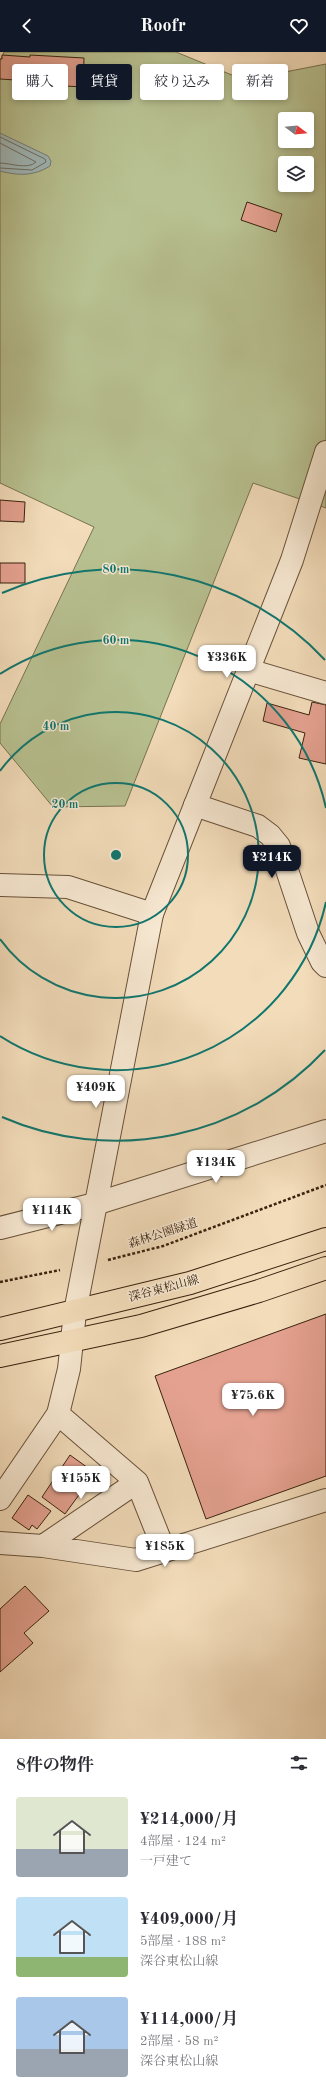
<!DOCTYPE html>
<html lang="ja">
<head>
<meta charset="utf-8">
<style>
	:root { --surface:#fff; --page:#f2f2f3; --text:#2b2b33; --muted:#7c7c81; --accent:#111827 }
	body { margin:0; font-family:"Old Standard TT","Noto Serif JP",serif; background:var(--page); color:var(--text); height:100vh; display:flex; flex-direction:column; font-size:15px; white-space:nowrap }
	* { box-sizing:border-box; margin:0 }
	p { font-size:13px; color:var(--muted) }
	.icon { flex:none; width:22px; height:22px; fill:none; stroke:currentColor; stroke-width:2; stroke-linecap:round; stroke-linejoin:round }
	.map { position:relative; height:1687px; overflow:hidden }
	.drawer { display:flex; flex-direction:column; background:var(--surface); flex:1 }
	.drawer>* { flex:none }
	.banner { position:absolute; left:12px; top:12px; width:302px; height:36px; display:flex; gap:8px }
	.needle { width:26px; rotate:106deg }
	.controls { position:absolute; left:278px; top:60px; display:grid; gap:8px }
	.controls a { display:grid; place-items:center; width:36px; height:36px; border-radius:4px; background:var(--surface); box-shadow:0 2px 6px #0003; font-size:20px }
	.price { position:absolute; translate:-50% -34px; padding:0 9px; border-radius:8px; background:#fff; color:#222; font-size:13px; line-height:26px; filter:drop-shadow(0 1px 2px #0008) }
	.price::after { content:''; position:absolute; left:50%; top:24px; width:12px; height:9px; margin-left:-6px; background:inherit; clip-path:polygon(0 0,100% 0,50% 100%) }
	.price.current { background:var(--accent); color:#fff }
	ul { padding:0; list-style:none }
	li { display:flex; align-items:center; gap:12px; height:100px; padding:0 16px }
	li span { display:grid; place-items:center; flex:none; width:112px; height:80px; border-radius:4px; color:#555 }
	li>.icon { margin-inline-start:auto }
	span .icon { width:48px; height:48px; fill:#fffc; stroke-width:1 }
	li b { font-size:17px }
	h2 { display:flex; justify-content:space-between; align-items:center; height:48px; padding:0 16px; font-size:17px }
	.chip { padding:0 14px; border-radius:4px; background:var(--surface); box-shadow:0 2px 6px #0003; font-size:14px; line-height:36px }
	.chip.current { background:var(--accent); color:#fff }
	header { display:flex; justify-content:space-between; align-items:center; height:52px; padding:0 16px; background:var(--accent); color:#fff; font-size:18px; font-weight:700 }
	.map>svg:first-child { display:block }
	.green { fill:#b8c191; stroke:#797250; fill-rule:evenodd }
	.water { fill:#a0b9ba; stroke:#777d76 }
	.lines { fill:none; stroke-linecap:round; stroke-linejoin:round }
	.shore { stroke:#6d6e64; stroke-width:1 }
	.building { fill:#e4a190; stroke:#3a230f }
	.minor-casing { stroke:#68513a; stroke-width:24 }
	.tertiary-casing { stroke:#68513a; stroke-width:24 }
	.primary-casing { stroke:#3a230f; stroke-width:24 }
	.path { stroke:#3a230f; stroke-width:2.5; stroke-dasharray:3 2; stroke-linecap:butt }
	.minor { stroke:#f7e8d2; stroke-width:22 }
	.tertiary { stroke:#f7e8d2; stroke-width:22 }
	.primary { stroke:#f3dcba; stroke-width:22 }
	.ring { fill:none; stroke:#0f766e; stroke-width:2 }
	.labels { text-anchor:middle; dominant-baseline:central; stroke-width:3; stroke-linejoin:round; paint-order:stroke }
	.street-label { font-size:12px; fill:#3a230f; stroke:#f7e8d2 }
	.centre { fill:#0f766e; stroke:#f7e8d2; stroke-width:2 }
	.ring-label { font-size:12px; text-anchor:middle; font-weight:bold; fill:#0f766e; stroke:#f7e8d2; stroke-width:3; stroke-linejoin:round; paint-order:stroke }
</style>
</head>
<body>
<header><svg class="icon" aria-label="back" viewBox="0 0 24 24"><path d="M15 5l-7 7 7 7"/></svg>Roofr<svg class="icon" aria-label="heart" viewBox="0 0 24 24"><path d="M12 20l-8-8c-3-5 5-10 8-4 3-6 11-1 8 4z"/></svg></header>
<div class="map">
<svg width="326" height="1687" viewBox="0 0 326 1687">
	<rect width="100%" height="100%" fill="#f3dcba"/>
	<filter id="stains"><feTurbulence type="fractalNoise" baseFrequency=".005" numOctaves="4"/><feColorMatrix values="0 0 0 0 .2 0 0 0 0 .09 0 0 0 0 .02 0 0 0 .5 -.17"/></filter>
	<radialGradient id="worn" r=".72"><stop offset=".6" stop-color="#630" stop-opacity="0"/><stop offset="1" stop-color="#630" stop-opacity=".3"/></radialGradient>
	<path class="green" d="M4 0H176L244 28 326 12V456L253 431 125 754 53 755 0 691V672L94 475 0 431V10ZM285 67H307V89H285ZM285 111H307V133H285Z"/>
	<path class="water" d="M0 81 48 104 51 109 50 114C34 124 19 124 0 119Z"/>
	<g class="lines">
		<path class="shore" d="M0 85 45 107 46 110 32 118 0 116
			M0 91 36 110C28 118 10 111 0 111"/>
	</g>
	<path class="building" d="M2 3 30 5V3L84 6 83 35 31 32V29L0 27V7H2Z
		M247 150 282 162 276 180 241 168Z
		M0 448 25 450 24 470 0 469Z
		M0 511H25V531H0Z
		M312 650 326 653V712L299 706 305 681 263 669 267 651 309 663Z
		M326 1262V1424L206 1467 155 1324Z
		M70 1403 95 1421 65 1462 42 1445Z
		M28 1443 51 1459 37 1477 32 1473 29 1478 12 1466Z
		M25 1534 49 1559 24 1581 33 1591 0 1620V1557Z"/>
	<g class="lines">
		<defs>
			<path id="minor" d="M248 618 326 641
				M195 753 258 774 270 783 279 794 308 881 322 910 326 914
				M0 833 68 835 152 862
				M0 1176 95 1152 326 1079
				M58 1362 137 1430 164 1498
				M0 1491 43 1494 136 1508 326 1448
				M43 1494 137 1430"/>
			<path id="tertiary" d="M0 1447 58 1362 69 1317 75 1260 152 862 292 508 326 400"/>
			<path id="primary" d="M0 1277 190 1231 326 1187
				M0 1304 141 1274 259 1239 326 1216"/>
		</defs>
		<use href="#minor" class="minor-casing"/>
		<use href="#tertiary" class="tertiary-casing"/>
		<use href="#primary" class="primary-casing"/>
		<path class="path" d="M108 1208 163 1194 326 1133
			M0 1230 60 1218"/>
		<use href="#minor" class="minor"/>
		<use href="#tertiary" class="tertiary"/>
		<use href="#primary" class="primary"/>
	</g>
	<g class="ring">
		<circle cx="116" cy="803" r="72"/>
		<path d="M0 719A143 143 0 1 1 0 887"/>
		<path d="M326 850A215 215 0 0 1 0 984M0 622A215 215 0 0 1 326 756"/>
		<path d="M325 998A286 286 0 0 1 2 1065M2 541A286 286 0 0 1 325 608"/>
	</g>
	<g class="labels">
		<g class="street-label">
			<text transform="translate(163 1182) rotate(-18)">森林公園緑道</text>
			<text transform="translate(164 1237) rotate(-15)">深谷東松山線</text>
		</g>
	</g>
	<circle cx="116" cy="803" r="6" class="centre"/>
	<g class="ring-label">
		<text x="116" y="521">80 m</text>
		<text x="116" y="592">60 m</text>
		<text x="56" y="678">40 m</text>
		<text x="65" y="756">20 m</text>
	</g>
	<rect width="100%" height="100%" filter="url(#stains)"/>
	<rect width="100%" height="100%" fill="url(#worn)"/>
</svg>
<div class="controls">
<a><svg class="needle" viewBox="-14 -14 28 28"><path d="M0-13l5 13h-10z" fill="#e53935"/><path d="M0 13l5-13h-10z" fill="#7c7c81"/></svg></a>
<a><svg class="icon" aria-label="layers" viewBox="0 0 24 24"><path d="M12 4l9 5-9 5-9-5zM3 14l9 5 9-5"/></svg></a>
</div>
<b class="price" style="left:227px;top:627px">¥336K</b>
<b class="price current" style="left:272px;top:827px">¥214K</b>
<b class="price" style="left:96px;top:1057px">¥409K</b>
<b class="price" style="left:216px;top:1132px">¥134K</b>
<b class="price" style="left:52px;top:1180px">¥114K</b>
<b class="price" style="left:253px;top:1365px">¥75.6K</b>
<b class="price" style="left:81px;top:1448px">¥155K</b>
<b class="price" style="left:165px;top:1516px">¥185K</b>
<div class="banner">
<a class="chip">購入</a>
<a class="chip current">賃貸</a>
<a class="chip">絞り込み</a>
<a class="chip">新着</a>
</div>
</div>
<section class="drawer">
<h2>8件の物件<svg class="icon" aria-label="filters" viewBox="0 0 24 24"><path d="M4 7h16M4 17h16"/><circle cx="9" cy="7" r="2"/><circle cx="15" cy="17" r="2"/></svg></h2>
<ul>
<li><span style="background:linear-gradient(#dfe7d0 65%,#9aa5b1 0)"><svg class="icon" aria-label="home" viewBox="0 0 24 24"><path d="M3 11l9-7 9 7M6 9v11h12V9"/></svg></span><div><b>¥214,000/月</b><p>4部屋 · 124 m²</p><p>一戸建て</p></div></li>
<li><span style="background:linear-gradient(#bfe0f5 75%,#8fb573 0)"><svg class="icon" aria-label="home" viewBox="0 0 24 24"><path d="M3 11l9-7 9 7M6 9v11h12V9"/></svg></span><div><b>¥409,000/月</b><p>5部屋 · 188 m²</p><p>深谷東松山線</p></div></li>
<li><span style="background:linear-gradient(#a9c7e8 65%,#9aa5b1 0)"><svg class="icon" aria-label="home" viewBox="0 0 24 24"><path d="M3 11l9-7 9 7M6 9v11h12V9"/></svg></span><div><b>¥114,000/月</b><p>2部屋 · 58 m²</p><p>深谷東松山線</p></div></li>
</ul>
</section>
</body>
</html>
